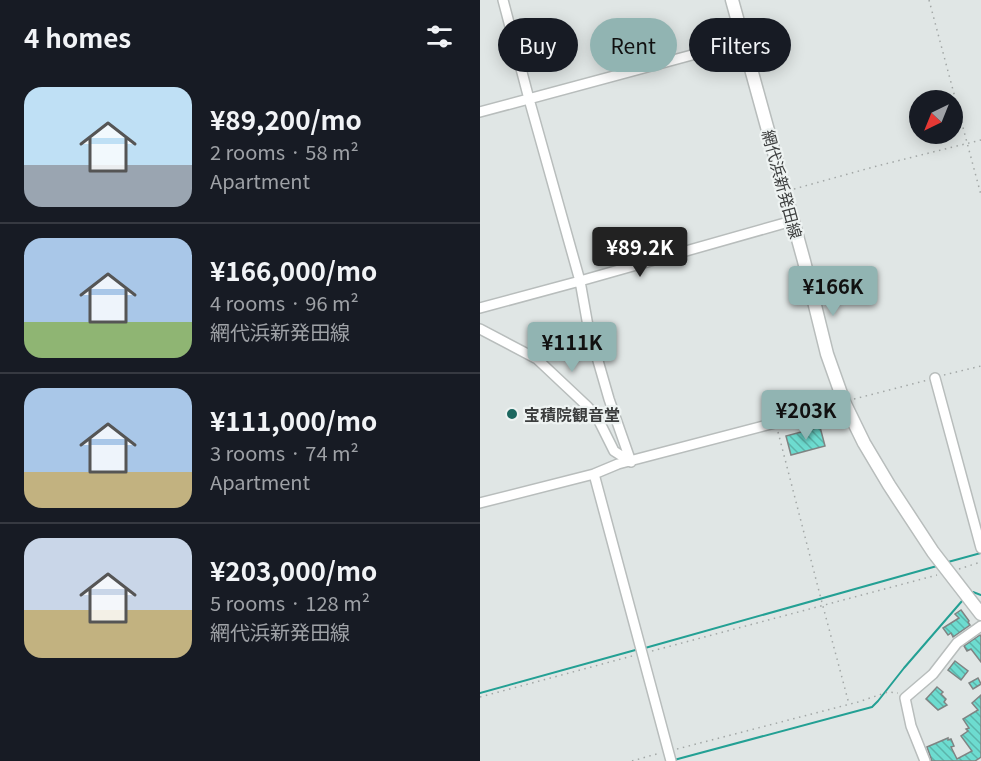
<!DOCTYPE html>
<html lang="en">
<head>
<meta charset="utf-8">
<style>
	:root { --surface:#171b24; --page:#242831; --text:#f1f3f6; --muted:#9ea1a6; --line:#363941; --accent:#91b4b2 }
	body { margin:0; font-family:Georgia,"Noto Sans JP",serif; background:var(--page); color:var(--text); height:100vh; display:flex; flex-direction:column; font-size:22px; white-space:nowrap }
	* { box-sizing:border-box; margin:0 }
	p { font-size:20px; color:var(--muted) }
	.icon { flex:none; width:33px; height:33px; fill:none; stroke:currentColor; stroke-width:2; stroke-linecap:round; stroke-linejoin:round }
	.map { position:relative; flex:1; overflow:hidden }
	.drawer { display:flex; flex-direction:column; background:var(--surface); width:480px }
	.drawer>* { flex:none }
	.guide { position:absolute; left:18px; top:18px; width:393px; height:54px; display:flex; gap:12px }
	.needle { width:39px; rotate:223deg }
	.buttons { position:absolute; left:429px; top:90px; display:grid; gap:12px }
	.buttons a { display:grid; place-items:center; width:54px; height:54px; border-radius:50%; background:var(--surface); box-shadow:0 3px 15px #0003; font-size:30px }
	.price { position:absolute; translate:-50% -51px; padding:0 14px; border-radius:6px; background:var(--accent); color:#111; font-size:20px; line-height:39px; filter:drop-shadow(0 2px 3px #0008) }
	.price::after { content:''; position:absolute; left:50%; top:36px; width:18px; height:14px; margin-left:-9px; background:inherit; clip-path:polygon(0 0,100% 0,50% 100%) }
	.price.on { background:#222; color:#fff }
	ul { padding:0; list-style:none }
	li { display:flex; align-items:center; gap:18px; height:150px; padding:0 24px }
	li+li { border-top:2px solid var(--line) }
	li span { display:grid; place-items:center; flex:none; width:168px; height:120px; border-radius:18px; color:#555 }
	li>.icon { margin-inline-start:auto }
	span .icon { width:72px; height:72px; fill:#fffc; stroke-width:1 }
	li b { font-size:26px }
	h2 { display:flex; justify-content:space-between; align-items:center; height:72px; padding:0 24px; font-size:26px }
	.tag { padding:0 21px; border-radius:27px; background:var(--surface); box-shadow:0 3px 15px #0003; font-size:21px; line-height:54px }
	.tag.on { background:var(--accent); color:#111 }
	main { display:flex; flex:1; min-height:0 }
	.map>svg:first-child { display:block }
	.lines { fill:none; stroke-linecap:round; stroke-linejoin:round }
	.stream { stroke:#23a094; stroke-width:2 }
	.building { fill:url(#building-back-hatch); stroke:#7f8483; stroke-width:1.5 }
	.minor-casing { stroke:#b8bdbc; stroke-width:12 }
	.major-casing { stroke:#b8bdbc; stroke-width:15 }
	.path { stroke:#a2a7a6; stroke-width:1.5; stroke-dasharray:1.5 4.5; stroke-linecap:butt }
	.minor { stroke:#fff; stroke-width:9 }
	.major { stroke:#fff; stroke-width:12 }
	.poi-dot { fill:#1c675f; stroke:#eef3f2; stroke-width:2 }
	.labels { text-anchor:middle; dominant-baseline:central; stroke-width:4.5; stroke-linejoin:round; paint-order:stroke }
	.street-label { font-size:16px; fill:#3b3d3d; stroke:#eef3f2 }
	.poi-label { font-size:16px; font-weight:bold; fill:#3b3d3d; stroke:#eef3f2; text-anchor:start }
</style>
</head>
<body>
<main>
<section class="drawer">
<h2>4 homes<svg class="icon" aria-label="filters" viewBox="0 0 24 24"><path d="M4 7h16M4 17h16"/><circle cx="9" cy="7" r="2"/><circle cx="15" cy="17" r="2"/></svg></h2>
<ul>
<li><span style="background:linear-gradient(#bfe0f5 65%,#9aa5b1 0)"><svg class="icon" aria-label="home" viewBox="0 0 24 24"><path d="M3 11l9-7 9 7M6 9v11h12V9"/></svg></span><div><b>¥89,200/mo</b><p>2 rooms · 58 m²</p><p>Apartment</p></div></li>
<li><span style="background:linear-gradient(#a9c7e8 70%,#8fb573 0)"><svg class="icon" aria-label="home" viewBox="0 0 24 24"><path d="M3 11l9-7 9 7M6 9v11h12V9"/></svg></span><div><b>¥166,000/mo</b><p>4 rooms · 96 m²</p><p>網代浜新発田線</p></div></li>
<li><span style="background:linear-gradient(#a9c7e8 70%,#c2b280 0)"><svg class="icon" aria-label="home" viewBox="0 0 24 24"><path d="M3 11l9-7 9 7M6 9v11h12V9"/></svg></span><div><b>¥111,000/mo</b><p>3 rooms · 74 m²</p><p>Apartment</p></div></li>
<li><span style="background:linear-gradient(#c9d6e8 60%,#c2b280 0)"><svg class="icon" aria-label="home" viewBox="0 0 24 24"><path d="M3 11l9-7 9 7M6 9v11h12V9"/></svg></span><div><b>¥203,000/mo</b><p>5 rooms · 128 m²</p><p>網代浜新発田線</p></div></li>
</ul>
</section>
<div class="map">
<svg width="501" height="761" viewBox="0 0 501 761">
	<defs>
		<pattern id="building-back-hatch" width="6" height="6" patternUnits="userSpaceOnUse" patternTransform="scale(1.5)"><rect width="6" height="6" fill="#6ddcd0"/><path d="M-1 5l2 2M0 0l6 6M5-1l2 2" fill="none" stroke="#5bb4aa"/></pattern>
	</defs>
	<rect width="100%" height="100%" fill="#e0e6e5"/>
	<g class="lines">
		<path class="stream" d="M468 562 501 553
			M493 592 501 595
			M165 648 457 566
			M0 693 159 649
			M194 760 392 707 398 701 424 668 482 601"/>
	</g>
	<path class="building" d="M340 427 345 446 311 455 306 436Z
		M481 610 489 621 488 622 490 625 473 637 471 633 468 635 463 628 479 618 475 614Z
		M500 635 501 637V662L491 649 487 651 484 646Z
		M475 661 488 671 481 680 468 670Z
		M498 678 501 684 493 689 489 683Z
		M457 687 463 692 461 694 466 699 464 702 467 705 458 710 446 699Z
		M501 695V757L495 761H452L447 747 468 738V740L471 739 474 746 471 747 477 759 492 751 481 736 488 731 486 729 489 728 483 719 498 710 492 703Z"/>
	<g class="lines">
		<defs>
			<path id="minor" d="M23 0 49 99 100 281 108 326 129 399 151 462
				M0 112 264 41
				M0 308 100 281 312 221
				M0 329 57 359 107 406 117 417 134 451 151 462
				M455 378 501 548
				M114 474 191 761
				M0 503 114 474 138 464 295 423 364 402
				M445 761 431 726 425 698 453 674 477 643 501 626"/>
			<path id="major" d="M252 0 324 261 347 354 364 402 384 443 409 485 453 552 501 614"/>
		</defs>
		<use href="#minor" class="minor-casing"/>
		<use href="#major" class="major-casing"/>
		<path class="path" d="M449 0 501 195
			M314 189 397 166 501 140
			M464 375 501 366
			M374 399 448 380
			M298 432 340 595 369 704
			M479 569 501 562
			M172 651 457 575
			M0 697 152 656
			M197 749 378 702 408 692 418 693
			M152 761 180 753"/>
		<use href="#minor" class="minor"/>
		<use href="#major" class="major"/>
	</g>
	<circle class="poi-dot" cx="32" cy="414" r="6"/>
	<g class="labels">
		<g class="street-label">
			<text transform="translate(303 184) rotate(75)">網代浜新発田線</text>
		</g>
		<g class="poi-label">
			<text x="44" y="414">宝積院観音堂</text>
		</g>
	</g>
</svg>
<div class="buttons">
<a><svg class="needle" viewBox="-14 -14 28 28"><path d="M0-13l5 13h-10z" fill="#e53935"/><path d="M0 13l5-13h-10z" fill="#9ea1a6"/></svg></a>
</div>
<b class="price on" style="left:160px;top:278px">¥89.2K</b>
<b class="price" style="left:353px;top:317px">¥166K</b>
<b class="price" style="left:92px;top:373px">¥111K</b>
<b class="price" style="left:326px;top:441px">¥203K</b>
<div class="guide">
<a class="tag">Buy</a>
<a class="tag on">Rent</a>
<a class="tag">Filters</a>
</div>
</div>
</main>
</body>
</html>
